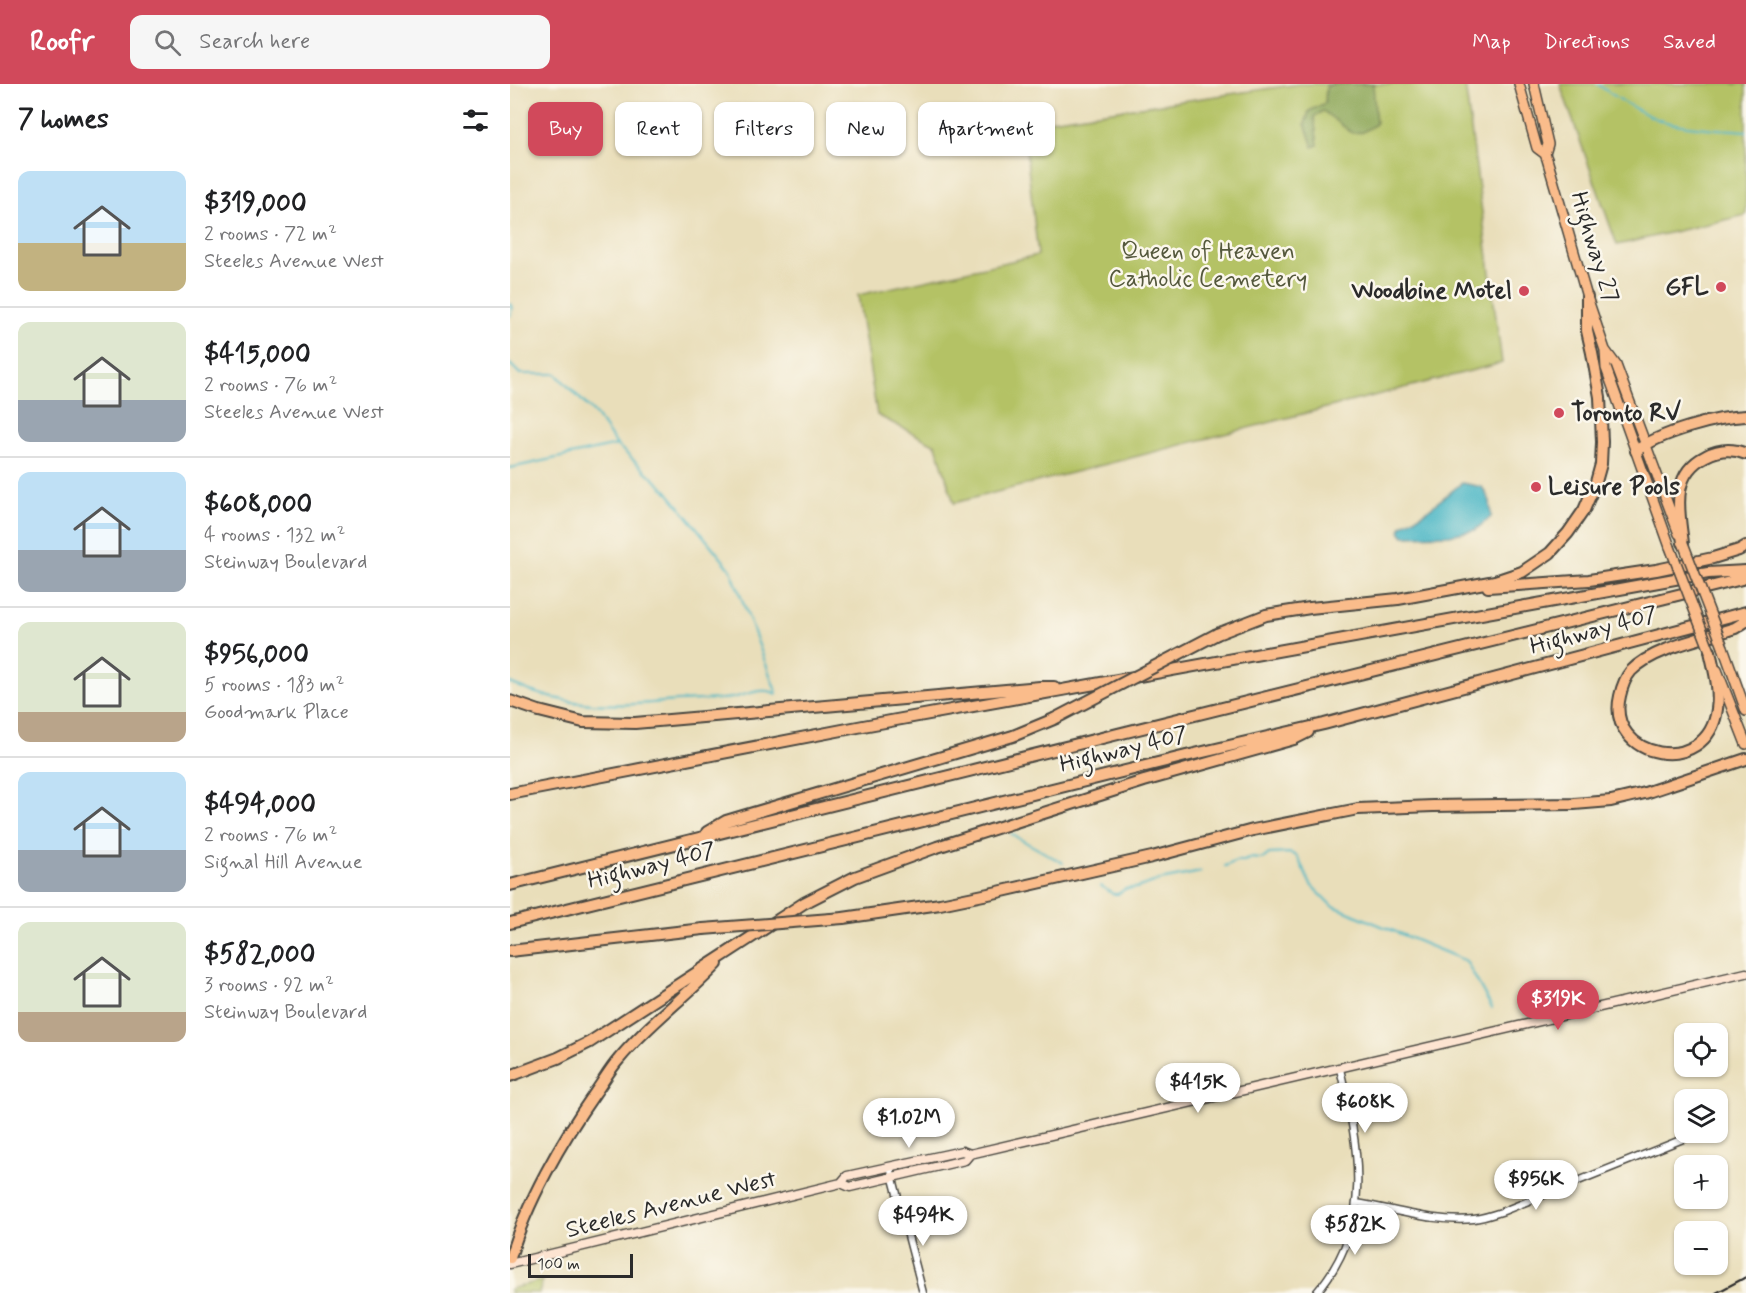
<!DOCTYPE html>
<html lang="en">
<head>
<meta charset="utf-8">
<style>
	:root { --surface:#fff; --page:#f6f6f6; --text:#202124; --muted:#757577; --line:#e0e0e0; --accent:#d1495b }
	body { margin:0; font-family:Mynerve,sans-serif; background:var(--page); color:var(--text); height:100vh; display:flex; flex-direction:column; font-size:22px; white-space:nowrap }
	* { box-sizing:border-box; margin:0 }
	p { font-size:20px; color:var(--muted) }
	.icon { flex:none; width:33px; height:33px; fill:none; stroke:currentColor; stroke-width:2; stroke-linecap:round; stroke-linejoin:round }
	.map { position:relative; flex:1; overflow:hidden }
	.sheet { display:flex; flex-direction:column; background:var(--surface); width:510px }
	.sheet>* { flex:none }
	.guide { position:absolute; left:18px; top:18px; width:570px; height:54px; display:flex; gap:12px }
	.controls { position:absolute; left:1164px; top:939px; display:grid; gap:12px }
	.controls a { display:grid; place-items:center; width:54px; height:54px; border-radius:12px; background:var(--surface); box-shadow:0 2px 4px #0004; font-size:30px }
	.scale { position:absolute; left:18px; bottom:15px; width:105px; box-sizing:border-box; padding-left:6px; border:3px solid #2b2b2b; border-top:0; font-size:16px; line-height:21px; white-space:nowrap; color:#2b2b2b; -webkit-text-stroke:4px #fbf7ec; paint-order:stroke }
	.price { position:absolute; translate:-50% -51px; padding:0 14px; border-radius:21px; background:#fff; color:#222; font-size:20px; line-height:39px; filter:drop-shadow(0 2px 3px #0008) }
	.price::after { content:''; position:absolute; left:50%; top:36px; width:18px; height:14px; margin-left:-9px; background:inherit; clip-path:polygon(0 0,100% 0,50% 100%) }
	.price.active { background:var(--accent); color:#fff }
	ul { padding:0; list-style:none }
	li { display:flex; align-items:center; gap:18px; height:150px; padding:0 18px }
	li+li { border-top:2px solid var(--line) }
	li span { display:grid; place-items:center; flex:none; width:168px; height:120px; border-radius:12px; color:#555 }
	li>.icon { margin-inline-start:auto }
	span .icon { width:72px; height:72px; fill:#fffc; stroke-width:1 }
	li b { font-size:26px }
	h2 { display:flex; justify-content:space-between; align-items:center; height:72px; padding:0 18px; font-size:26px }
	.pill { padding:0 21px; border-radius:12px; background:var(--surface); box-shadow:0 2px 4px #0004; font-size:21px; line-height:54px }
	.pill.active { background:var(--accent); color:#fff }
	header { display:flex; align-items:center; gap:36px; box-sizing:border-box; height:84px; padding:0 30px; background:var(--accent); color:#fff }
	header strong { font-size:28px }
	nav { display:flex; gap:33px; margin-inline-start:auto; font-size:21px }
	.search { width:420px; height:54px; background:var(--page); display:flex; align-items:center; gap:15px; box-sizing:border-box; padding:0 21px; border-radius:12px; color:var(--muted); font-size:22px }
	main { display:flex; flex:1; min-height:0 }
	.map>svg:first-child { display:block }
	.green { fill:#b4c265; stroke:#707648; stroke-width:1.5 }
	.forest { fill:#8fa85a; stroke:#5d6a42; stroke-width:1.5 }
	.water { fill:#49b6c5; stroke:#3a7078; stroke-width:1.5 }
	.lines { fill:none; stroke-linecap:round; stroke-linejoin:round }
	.stream { stroke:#49b6c5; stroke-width:2 }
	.street-casing { stroke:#484640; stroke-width:9 }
	.secondary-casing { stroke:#484640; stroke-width:11 }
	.primary-casing { stroke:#484640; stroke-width:12 }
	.highway-casing { stroke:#484640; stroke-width:14 }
	.street { stroke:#fff; stroke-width:6 }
	.secondary { stroke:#fde4d1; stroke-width:8 }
	.primary { stroke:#fabc8b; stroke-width:9 }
	.highway { stroke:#fabc8b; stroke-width:10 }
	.rail { stroke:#2b2b2b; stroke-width:2 }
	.primary-bridge-casing { stroke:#484640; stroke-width:12; stroke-linecap:butt }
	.highway-bridge-casing { stroke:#484640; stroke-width:14; stroke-linecap:butt }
	.primary-bridge { stroke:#fabc8b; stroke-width:9 }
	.highway-bridge { stroke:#fabc8b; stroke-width:10 }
	.poi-dot { fill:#d1495b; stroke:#fbf7ec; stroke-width:2 }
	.labels { text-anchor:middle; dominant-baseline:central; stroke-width:5; stroke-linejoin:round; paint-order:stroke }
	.street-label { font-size:24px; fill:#2b2b2b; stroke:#fbf7ec }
	.park-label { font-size:24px; fill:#54583c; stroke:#fbf7ec }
	.poi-label { font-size:24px; font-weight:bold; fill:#2b2b2b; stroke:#fbf7ec; text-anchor:end }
</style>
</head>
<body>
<header>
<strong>Roofr</strong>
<div class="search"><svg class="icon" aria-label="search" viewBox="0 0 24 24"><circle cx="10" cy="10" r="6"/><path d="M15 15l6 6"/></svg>Search here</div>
<nav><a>Map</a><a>Directions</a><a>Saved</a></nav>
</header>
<main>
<section class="sheet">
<h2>7 homes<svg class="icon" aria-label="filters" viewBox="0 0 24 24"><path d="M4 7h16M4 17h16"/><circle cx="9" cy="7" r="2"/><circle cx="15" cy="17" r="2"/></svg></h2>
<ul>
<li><span style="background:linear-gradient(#bfe0f5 60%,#c2b280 0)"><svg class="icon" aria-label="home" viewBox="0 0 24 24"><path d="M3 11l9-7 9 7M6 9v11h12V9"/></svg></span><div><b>$319,000</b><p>2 rooms · 72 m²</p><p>Steeles Avenue West</p></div></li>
<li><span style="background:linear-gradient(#dfe7d0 65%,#9aa5b1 0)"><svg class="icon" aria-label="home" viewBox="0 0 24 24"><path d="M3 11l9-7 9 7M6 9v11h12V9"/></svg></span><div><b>$415,000</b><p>2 rooms · 76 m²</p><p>Steeles Avenue West</p></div></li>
<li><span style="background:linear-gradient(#bfe0f5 65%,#9aa5b1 0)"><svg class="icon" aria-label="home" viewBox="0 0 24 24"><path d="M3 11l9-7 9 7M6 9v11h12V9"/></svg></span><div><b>$608,000</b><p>4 rooms · 132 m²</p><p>Steinway Boulevard</p></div></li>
<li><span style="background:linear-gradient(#dfe7d0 75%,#b9a48a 0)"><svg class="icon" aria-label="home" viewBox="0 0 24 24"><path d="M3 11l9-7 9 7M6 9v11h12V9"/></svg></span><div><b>$956,000</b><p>5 rooms · 183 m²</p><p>Goodmark Place</p></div></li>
<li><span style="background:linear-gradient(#bfe0f5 65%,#9aa5b1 0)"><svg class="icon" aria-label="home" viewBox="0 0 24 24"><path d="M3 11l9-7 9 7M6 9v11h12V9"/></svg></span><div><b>$494,000</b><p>2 rooms · 76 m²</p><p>Signal Hill Avenue</p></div></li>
<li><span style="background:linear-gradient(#dfe7d0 75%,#b9a48a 0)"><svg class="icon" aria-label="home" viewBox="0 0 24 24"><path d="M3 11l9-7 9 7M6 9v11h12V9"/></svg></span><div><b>$582,000</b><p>3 rooms · 92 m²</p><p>Steinway Boulevard</p></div></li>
</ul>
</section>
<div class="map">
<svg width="1236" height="1209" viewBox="0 0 1236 1209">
	<rect width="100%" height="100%" fill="#fbf7ec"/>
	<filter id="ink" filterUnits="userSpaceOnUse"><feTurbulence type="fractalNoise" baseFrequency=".0167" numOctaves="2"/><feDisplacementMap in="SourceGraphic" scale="12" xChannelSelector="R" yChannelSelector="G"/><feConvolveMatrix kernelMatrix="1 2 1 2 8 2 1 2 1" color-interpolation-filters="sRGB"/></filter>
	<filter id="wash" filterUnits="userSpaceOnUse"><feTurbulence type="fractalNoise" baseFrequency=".008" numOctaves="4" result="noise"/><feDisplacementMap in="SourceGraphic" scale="24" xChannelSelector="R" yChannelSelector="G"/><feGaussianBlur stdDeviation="1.35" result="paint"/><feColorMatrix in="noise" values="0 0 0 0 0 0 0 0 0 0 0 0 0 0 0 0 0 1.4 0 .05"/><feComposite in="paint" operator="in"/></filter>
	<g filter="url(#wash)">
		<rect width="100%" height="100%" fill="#e9deba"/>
		<path class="green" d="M789 0H955L992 279 444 419 426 361 367 331 348 211 528 171 513 40Z
			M1050 0H1236V131L1107 161Z
			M33 1196 29 1209H0V1205Z"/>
		<path class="forest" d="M830 0H863L866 40 853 48 842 49 813 27 804 33 808 61 803 63 795 40 799 27 815 19 816 2Z"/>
		<path class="water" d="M952 399 972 403 980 417 981 433 965 446 939 451 894 452 890 447 892 441 914 429Z"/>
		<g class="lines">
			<path class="stream" d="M1087 0C1108 15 1128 28 1152 37 1175 44 1212 45 1236 47
				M0 219 2 225 0 232
				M0 280 10 290H46L86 331 107 361 156 406 221 486 267 610
				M0 384 107 361
				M0 599C60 626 104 622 167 617 185 616 204 616 222 614 237 611 252 602 267 610
				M501 750 553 779
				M715 782 726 777H734L741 774 750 775 754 774 759 770 780 769 787 772 801 801 821 821 956 877 982 924
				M591 802 603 810H608L615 805 626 804 650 796 691 788"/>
		</g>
	</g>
	<g filter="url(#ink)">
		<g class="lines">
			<defs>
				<path id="street" d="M1208 1046 1210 1045
					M380 1083 413 1209
					M846 1119C884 1125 925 1139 964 1135 973 1134 982 1131 991 1128L1173 1055 1196 1048
					M806 1209C865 1141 849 1064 830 985"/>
				<path id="secondary" d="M331 1099 340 1103 455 1076 460 1070
					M0 1180 331 1099 337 1092 452 1067 460 1070 1236 889"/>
				<path id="primary" d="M1009 0 1027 64 1035 70 1037 75 1077 213 1095 266 1096 284 1160 463
					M1024 0 1038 60 1035 70
					M1095 266 1106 281 1169 450
					M1213 563 1236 627
					M1207 586 1236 660"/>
				<path id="highway" d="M1126 367C1149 349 1206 333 1236 332
					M1173 459C1169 427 1160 390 1196 372 1209 365 1222 364 1236 370
					M978 503 1079 496 1146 486 1203 474 1229 466 1236 462
					M707 550 756 531 800 524 888 515 985 497 1012 488 1040 469 1058 449 1074 426 1086 398 1091 380 1092 358 1090 313 1082 269 1077 247V213
					M1200 567C1204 586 1210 605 1207 625 1198 695 1095 675 1110 612 1112 603 1115 594 1121 587 1143 564 1195 554 1225 544L1236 537
					M0 617 29 627 73 638 125 639 530 603H544
					M0 710 353 642 1198 489 1236 487
					M197 748 216 737 503 652 544 635
					M0 801 1236 494
					M333 834 430 820 488 808 642 773 743 746 848 725 923 722 1064 720 1101 717 1135 709 1236 675
					M0 839 676 672 814 640 1236 528
					M0 867 193 845
					M0 992 48 974 80 958 294 819 345 793 427 763 634 697 784 655 798 648
					M0 1174C16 1119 52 1056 85 1009 93 998 100 985 109 975 138 940 176 913 207 880"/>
			</defs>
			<use href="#street" class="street-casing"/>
			<use href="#secondary" class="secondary-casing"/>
			<use href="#primary" class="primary-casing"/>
			<use href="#highway" class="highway-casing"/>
			<use href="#street" class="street"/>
			<use href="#secondary" class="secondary"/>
			<use href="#primary" class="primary"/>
			<use href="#highway" class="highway"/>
			<path class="rail" d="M1206 1209 1236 1193"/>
			<defs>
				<path id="primary-bridge" d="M1173 459 1213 563
					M1160 463 1200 567"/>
				<path id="highway-bridge" d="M544 635 707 550
					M193 845 333 834"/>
			</defs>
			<use href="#primary-bridge" class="primary-bridge-casing"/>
			<use href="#highway-bridge" class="highway-bridge-casing"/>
			<use href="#primary-bridge" class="primary-bridge"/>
			<use href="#highway-bridge" class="highway-bridge"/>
		</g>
	</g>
	<g class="poi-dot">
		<circle cx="1211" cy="203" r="6"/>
		<circle cx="1014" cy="207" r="6"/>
		<circle cx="1049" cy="329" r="6"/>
		<circle cx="1026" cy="403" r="6"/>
	</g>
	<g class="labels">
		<g class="street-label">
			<text transform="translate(1084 163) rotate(73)">Highway 27</text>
			<text transform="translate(1084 547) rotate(-15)">Highway 407</text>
			<text transform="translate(614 666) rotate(-14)">Highway 407</text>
			<text transform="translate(142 782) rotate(-14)">Highway 407</text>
			<text transform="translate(161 1121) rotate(-14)">Steeles Avenue West</text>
		</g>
		<g class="park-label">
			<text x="698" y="167">Queen of Heaven<tspan x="698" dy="28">Catholic Cemetery</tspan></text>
		</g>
		<g class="poi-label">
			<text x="1199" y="203">GFL</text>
			<text x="1002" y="207">Woodbine Motel</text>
			<text x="1061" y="329" text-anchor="start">Toronto RV</text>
			<text x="1038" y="403" text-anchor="start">Leisure Pools</text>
		</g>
	</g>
</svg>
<div class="controls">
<a><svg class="icon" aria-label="locate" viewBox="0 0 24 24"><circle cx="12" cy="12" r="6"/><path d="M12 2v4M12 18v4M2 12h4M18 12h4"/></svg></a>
<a><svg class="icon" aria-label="layers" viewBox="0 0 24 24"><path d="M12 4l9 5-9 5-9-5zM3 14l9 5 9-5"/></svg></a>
<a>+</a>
<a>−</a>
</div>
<div class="scale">100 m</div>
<b class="price active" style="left:1048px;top:947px">$319K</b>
<b class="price" style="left:688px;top:1030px">$415K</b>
<b class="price" style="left:855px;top:1050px">$608K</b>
<b class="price" style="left:399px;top:1065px">$1.02M</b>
<b class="price" style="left:1026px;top:1127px">$956K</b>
<b class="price" style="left:413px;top:1163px">$494K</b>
<b class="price" style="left:845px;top:1172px">$582K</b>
<div class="guide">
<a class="pill active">Buy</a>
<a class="pill">Rent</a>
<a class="pill">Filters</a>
<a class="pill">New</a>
<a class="pill">Apartment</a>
</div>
</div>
</main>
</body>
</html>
